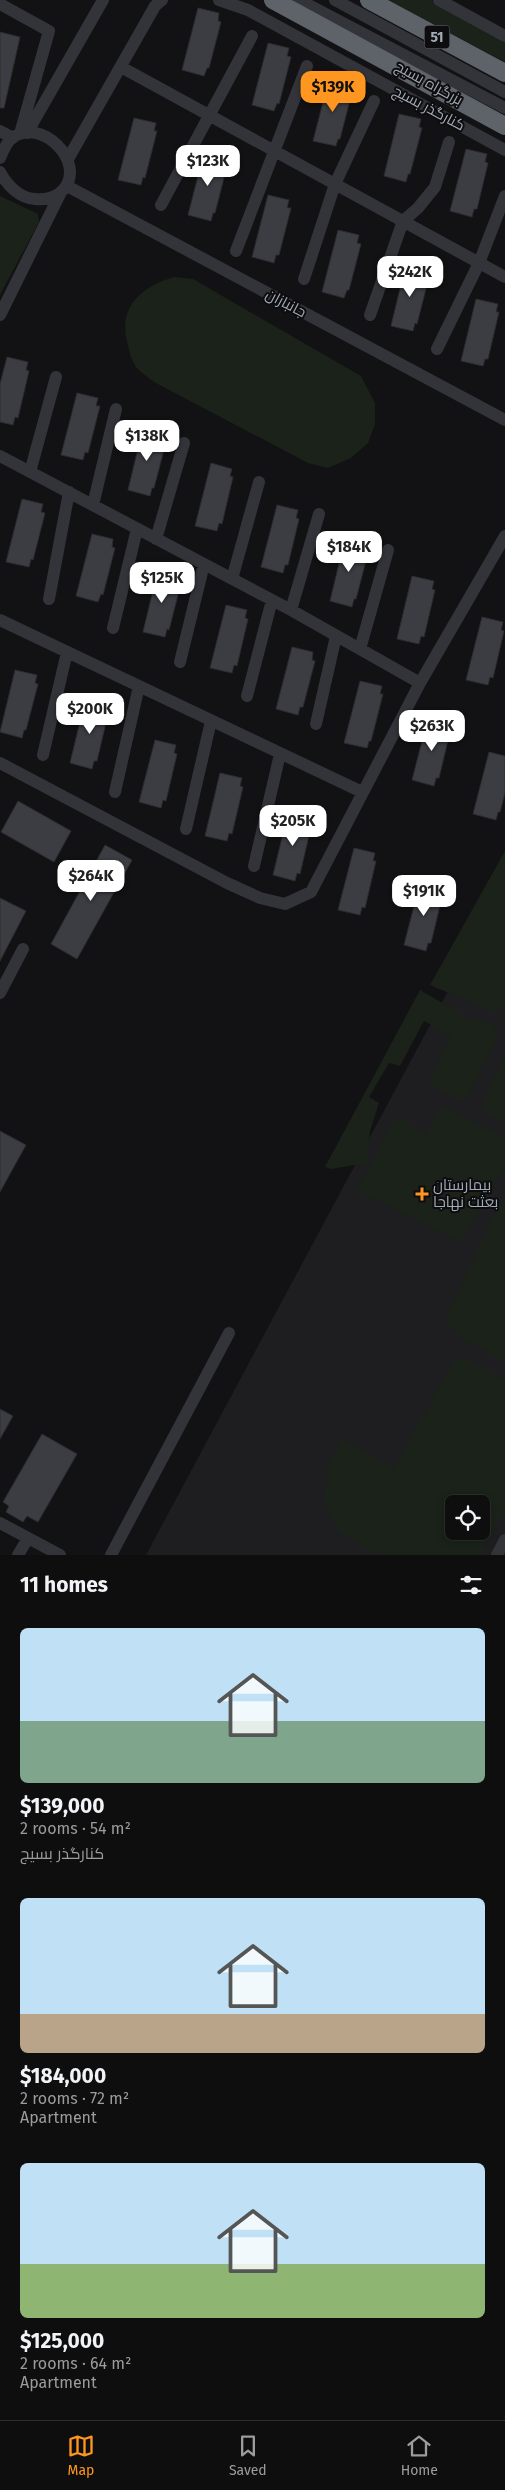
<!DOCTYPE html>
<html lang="en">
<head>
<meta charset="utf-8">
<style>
	:root { --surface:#0e0e0f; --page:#171718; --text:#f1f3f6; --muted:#9b9c9e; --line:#2e2e2f; --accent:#ff961f }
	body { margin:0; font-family:"Fira Sans",Cairo,sans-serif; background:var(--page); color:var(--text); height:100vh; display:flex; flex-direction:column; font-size:19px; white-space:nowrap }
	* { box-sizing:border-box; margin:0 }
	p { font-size:16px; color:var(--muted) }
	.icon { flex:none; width:28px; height:28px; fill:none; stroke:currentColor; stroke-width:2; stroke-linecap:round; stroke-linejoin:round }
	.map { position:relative; height:1555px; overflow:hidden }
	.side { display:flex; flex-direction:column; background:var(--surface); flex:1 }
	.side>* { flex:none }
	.controls { position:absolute; left:445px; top:1495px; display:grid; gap:10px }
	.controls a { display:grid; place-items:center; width:45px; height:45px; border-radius:8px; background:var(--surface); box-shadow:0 2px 8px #0003,0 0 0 1px var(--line); font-size:25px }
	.price { position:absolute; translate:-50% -42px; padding:0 11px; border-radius:10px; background:#fff; color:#222; font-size:16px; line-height:32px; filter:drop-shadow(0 1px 2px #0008) }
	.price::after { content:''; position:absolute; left:50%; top:30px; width:15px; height:11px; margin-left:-8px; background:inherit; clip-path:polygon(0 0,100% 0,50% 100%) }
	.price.selected { background:var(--accent); color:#111 }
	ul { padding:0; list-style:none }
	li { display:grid; align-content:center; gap:10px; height:265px; padding:0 20px }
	li span { display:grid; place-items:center; height:155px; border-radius:8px; color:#555 }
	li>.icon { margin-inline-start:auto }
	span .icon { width:90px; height:90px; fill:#fffc; stroke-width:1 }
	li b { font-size:21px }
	h2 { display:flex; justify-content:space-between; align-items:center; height:60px; padding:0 20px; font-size:21px }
	.menu { display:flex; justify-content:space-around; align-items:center; height:70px; border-top:1px solid var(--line); background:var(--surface); font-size:14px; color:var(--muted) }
	.menu a { display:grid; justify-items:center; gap:2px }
	.menu .selected { color:var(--accent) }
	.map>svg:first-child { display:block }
	.built { fill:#1e1e21; fill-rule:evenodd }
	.green { fill:#1a221a; fill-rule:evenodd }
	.building { fill:#3c3d42; stroke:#2c2c30 }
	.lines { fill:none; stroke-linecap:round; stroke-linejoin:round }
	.minor { stroke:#333439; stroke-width:12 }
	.highway { stroke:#5e636a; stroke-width:18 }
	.poi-dot { fill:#ff961f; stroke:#0d0d0f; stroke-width:2 }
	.labels { text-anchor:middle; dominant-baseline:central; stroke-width:4; stroke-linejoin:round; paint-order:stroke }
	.shield { fill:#0d0d0f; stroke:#757c84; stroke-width:1 }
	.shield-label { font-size:14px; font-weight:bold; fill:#a2abb6 }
	.street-label { font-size:15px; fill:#a2abb6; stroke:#0d0d0f }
	.poi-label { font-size:15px; fill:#a2abb6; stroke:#0d0d0f; text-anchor:start }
</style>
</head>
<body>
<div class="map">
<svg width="505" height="1555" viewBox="0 0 505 1555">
	<rect width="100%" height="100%" fill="#121214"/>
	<path class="built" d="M505 885V1555H146ZM454 1504H481V1531H454Z"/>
	<path class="green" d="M387 0H431L505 41V62Z
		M0 196 38 214 39 222 0 295Z
		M174 277 193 279 361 376 375 403V424L368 443 351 458 328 468 308 463 154 382C148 377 140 372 136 367 132 361 129 352 128 345 117 308 140 287 174 277Z
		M505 851V1009L494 1012 430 985Z
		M420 990 469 1018 491 1024 498 1036 466 1100H460L428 1083 451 1036 424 1021 400 1066 389 1063 369 1097 379 1103 370 1131 367 1163 331 1169 325 1167Z
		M505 1053V1125L481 1108Z
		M442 1105 505 1139V1166L461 1242 357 1191 397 1115 427 1135Z
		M505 1192V1362L468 1342 449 1328 447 1314Z
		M454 1360H468L505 1380V1509L481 1555H378L338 1532 325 1502 327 1467 343 1440 394 1468ZM454 1504H481V1531H454Z"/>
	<path class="building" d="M198 8 219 13 218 21 221 22 209 68H207L204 76 182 70Z
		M0 32 20 37 4 108H0Z
		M268 43 289 48 287 56 291 57 279 104 277 103 274 111 252 105Z
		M329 79 351 84 349 92H352L340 139H338L336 146 313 141Z
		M399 114 421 119 419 127 422 128 410 174H408L406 182 384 176Z
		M134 118 156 123 154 131H157L145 178 143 177 141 185 118 180Z
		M466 149 487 154 485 162 488 163 477 209H474L472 217 450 211Z
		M204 153 226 158 224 166H227L215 213H213L211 221 188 215Z
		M268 195 289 200 287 208H291L279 255H276L274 263 252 257Z
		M338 230 359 235 357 243 361 244 349 290H347L344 298 322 292Z
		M406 264 428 269 426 277H429L417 324 415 323 413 331 391 326Z
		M476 299 498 304 496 312H499L488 359H485L483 366 461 361Z
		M7 357 28 362 26 370 29 371 18 418 15 417 13 425 0 422V384Z
		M77 393 98 398 96 406H100L88 453 85 452 83 460 61 455Z
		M143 428 165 433 163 441 166 442 154 488H152L150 496 128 490Z
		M211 463 232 469 230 476 233 477 222 524 219 523 217 531 195 526Z
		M22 499 43 504 41 512 45 513 33 560 31 559 29 567 6 562Z
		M277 505 298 510 296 518 299 519 288 565H285L283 573 261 567Z
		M92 534 113 539 112 547 115 548 103 595 101 594 98 602 76 596Z
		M345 539 366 544 365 552 368 553 356 599H354L352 607 330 601Z
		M158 570 180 575 178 582 181 583 169 630 167 629 165 637 143 632Z
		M412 576 434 581 432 589 435 590 424 637 421 636 419 644 397 639Z
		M226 605 247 610 245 618 248 619 237 666 234 665 232 673 210 668Z
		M482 617 503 622 501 630 504 631 493 678 490 677 488 685 466 680Z
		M292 647 313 652 312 660 315 661 303 707H300L298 715 276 709Z
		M15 670 37 675 35 683 38 684 26 730H24L22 738 0 732Z
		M360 681 382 686 380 694H383L371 741H369L367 748 344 743Z
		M85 701 107 706 105 714H108L97 761H94L92 769 70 763Z
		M428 718 449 723 447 731 450 732 439 778H436L434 786 412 780Z
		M155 740 176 745 174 753 177 754 166 801 163 800 161 808 139 802Z
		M489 752 505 756V793L500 812H498L496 820 473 814Z
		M220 773 242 778 240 786 243 787 232 834 229 833 227 841 205 836Z
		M18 801 71 831 54 862 1 832Z
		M288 813 310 818 308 826 311 827 300 874 297 873 295 881 273 875Z
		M105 845 132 860 77 959 51 944Z
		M354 848 375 853 373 861H376L365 908 362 907 360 915 338 910Z
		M420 883 441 888 439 896 442 897 431 943H428L426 951 404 945Z
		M0 898 26 911 0 961Z
		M0 1131 26 1145 0 1192Z
		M0 1409 13 1416 0 1439Z
		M42 1434 77 1454 38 1522 27 1516 23 1522 6 1512 9 1506 3 1502Z"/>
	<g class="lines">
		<path class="minor" d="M219 0 248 10 505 150
			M299 0 505 108
			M335 0 505 92
			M439 0 505 36
			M0 4 49 31 20 134
			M121 67 505 277
			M0 131 13 138
			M27 133 103 0
			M0 158C3 151 6 143 12 138 40 116 88 162 63 190 56 198 46 200 35 199 19 198 7 185 0 172
			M68 159 155 6 162 0
			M67 186 505 420
			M161 205 252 36
			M236 251 307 66
			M304 279 335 184 374 101
			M0 315 60 194
			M370 315 403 221 418 208 435 187 449 142
			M437 349 479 263 505 196
			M0 456 291 610 420 683
			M30 472 56 377
			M93 505 116 409
			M156 539 184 443
			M232 579 259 482
			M49 599 69 492
			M291 610 319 514
			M0 620 362 792
			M113 628 137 529
			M360 649 388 550
			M180 662 204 564
			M247 696 272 600
			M316 724 336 636
			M43 755 67 652
			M0 763 227 883 260 898 285 904 311 892 420 683 505 536
			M115 792 139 686
			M186 829 211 721
			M254 866 280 754
			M0 993 23 949
			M0 1523 60 1555
			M18 1555 28 1538
			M111 1555 229 1333
			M497 1555 505 1540"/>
		<path class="highway" d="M273 0 505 126
			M369 0 505 73"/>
	</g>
	<path class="poi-dot" d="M419.5 1186.5h5v5h5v5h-5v5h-5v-5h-5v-5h5z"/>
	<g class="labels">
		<rect class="shield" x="424.5" y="25.5" width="25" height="23" rx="4"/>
		<g class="shield-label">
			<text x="437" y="37">51</text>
		</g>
		<g class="street-label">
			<text transform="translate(429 83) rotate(29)">بزرگراه بسیج</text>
			<text transform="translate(429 108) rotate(28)">کنارگذر بسیج</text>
			<text transform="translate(286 303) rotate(28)">جانبازان</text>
		</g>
		<g class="poi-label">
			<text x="433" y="1185">بیمارستان<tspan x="433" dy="17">بعثت نهاجا</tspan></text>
		</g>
	</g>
</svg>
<div class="controls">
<a><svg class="icon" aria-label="locate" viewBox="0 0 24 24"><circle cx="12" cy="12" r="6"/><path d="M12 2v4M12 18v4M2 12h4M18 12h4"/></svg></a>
</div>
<b class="price selected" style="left:333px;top:113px">$139K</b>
<b class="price" style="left:208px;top:187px">$123K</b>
<b class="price" style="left:410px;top:298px">$242K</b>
<b class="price" style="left:147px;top:462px">$138K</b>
<b class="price" style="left:349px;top:573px">$184K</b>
<b class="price" style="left:162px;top:604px">$125K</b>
<b class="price" style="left:90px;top:735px">$200K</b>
<b class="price" style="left:432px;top:752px">$263K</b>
<b class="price" style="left:293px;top:847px">$205K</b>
<b class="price" style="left:91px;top:902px">$264K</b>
<b class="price" style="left:424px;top:917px">$191K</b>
</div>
<section class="side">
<h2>11 homes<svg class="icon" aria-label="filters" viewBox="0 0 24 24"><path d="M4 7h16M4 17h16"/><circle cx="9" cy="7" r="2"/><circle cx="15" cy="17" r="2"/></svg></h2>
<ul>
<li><span style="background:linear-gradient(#bfe0f5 60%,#7fa58c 0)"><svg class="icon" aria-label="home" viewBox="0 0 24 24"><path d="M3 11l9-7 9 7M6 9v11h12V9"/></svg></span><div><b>$139,000</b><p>2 rooms · 54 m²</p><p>کنارگذر بسیج</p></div></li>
<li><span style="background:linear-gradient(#bfe0f5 75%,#b9a48a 0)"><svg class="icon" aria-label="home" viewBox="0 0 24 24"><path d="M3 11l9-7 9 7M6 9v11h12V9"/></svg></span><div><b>$184,000</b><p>2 rooms · 72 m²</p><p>Apartment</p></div></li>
<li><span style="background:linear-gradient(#bfe0f5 65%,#8fb573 0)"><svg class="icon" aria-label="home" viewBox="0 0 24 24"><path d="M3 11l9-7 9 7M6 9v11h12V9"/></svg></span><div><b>$125,000</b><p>2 rooms · 64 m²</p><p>Apartment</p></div></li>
</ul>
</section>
<nav class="menu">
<a class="selected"><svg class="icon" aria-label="map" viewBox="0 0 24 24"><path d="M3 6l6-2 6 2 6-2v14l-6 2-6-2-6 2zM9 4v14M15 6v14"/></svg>Map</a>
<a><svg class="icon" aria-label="saved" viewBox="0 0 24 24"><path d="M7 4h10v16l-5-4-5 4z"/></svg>Saved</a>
<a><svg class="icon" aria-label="home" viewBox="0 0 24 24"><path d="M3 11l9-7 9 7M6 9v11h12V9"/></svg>Home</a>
</nav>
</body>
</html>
